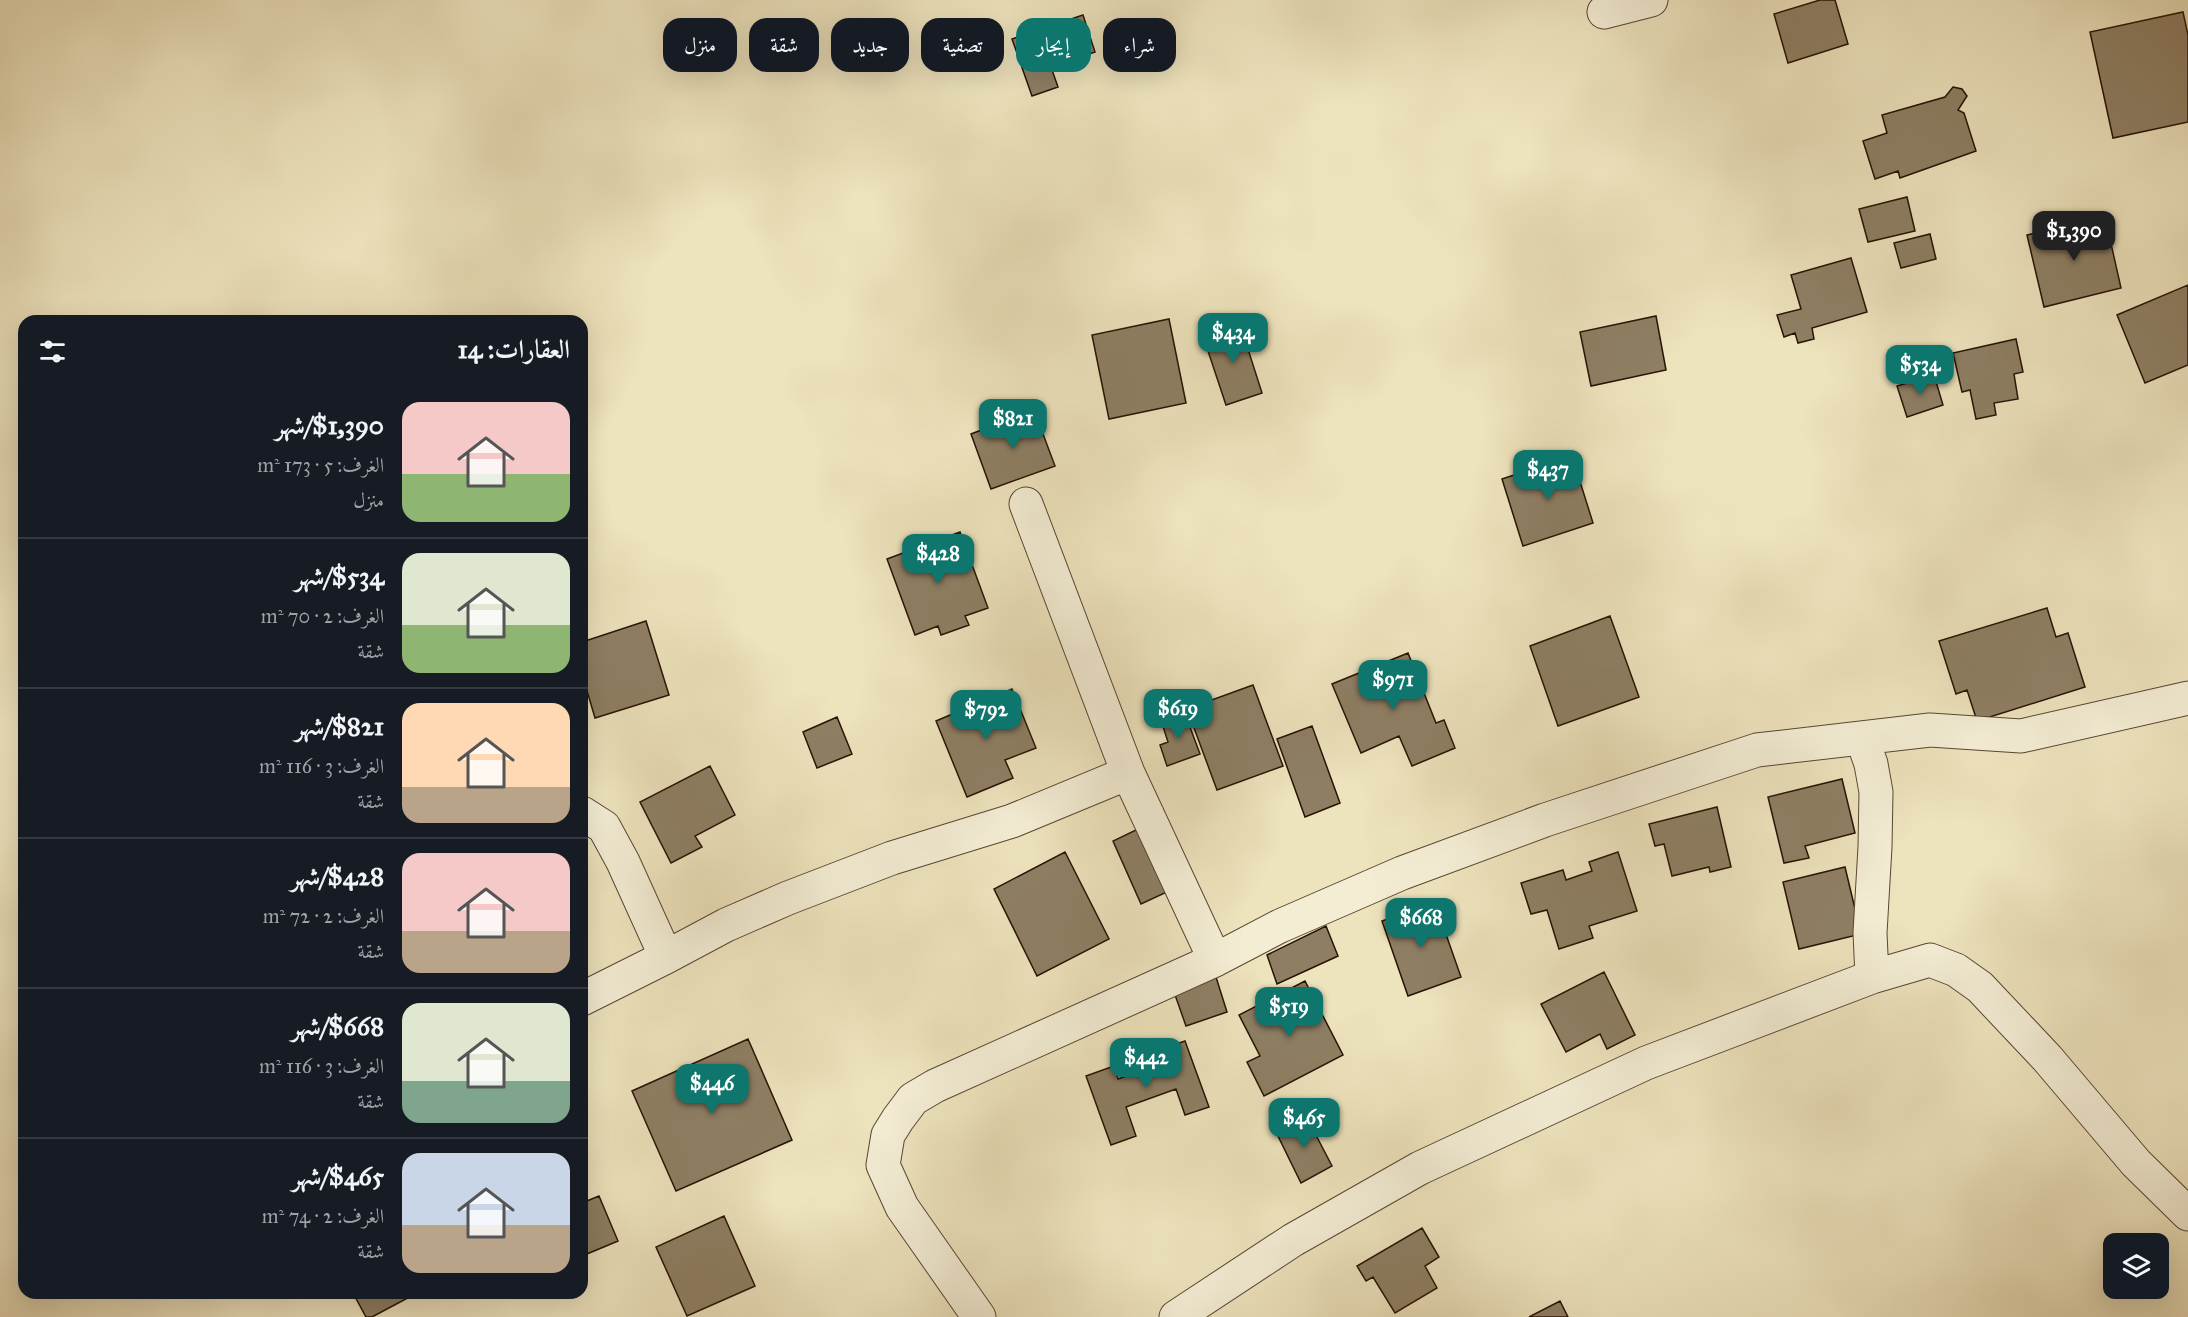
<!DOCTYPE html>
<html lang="ar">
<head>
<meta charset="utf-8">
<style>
	:root { --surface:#171b24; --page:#20242c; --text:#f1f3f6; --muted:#9ea1a6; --line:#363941; --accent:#0f766e }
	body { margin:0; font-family:"IM FELL Great Primer",Amiri,serif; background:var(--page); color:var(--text); direction:rtl; height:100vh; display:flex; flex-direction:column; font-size:22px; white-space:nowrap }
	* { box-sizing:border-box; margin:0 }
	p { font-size:20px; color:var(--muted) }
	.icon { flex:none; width:33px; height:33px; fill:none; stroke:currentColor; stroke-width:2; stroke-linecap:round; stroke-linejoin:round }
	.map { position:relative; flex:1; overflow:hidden; direction:ltr }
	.drawer { position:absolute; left:18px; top:315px; width:570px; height:984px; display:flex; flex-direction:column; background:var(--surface); border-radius:18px; box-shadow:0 6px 24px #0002; direction:rtl }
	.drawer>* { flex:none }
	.banner { position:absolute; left:606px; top:18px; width:570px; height:54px; direction:rtl; display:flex; gap:12px }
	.tools { position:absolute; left:2103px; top:1233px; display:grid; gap:12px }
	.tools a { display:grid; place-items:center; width:66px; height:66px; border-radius:12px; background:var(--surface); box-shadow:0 6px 24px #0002; font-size:30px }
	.price { position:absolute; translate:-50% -51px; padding:0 14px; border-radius:12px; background:var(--accent); color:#fff; font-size:20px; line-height:39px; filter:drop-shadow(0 2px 3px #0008) }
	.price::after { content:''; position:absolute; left:50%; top:36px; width:18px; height:14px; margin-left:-9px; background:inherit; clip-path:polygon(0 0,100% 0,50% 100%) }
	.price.current { background:#222; color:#fff }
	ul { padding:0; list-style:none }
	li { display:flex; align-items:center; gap:18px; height:150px; padding:0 18px }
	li+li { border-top:2px solid var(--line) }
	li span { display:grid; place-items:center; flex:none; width:168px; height:120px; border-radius:18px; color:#555 }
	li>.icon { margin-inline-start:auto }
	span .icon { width:72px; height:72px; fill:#fffc; stroke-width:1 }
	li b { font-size:26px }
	h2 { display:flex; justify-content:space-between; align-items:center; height:72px; padding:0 18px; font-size:26px }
	.pill { padding:0 21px; border-radius:18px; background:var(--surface); box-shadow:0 6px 24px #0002; font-size:21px; line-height:54px }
	.pill.current { background:var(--accent); color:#fff }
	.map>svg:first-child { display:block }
	.building { fill:#8e7f64; stroke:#271204; stroke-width:1.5 }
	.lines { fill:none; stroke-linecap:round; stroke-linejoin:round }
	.minor-casing { stroke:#584632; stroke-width:35 }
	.minor { stroke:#f3edd4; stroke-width:33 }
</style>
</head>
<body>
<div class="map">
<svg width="2188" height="1317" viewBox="0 0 2188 1317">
	<rect width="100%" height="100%" fill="#ede3bd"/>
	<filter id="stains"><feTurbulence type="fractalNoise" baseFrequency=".00333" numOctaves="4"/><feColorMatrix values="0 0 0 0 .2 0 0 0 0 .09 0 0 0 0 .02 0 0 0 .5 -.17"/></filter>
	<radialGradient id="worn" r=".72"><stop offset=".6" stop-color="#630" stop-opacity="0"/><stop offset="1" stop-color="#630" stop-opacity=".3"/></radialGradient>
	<path class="building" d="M1820 0H1835L1848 44 1788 63 1774 14Z
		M2183 12 2188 35V122L2113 138 2090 32Z
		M1083 15 1095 52 1051 67 1058 87 1032 96 1012 39Z
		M1953 87 1962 89 1967 96 1958 110 1964 113 1976 151 1900 178 1898 171 1875 179 1863 141 1887 133 1882 115 1945 97Z
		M1907 197 1915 231 1868 242 1859 209Z
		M2105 217 2121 288 2044 307 2027 235Z
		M1930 234 1936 259 1901 268 1894 243Z
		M1851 258 1867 312 1812 328 1814 339 1798 343 1795 333 1784 337 1777 315 1801 309 1791 275Z
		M2188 285V365L2145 383 2117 315Z
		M1656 316 1666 370 1591 386 1580 332Z
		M1169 319 1186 403 1109 419 1092 335Z
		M1240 324 1262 393 1226 405 1203 336Z
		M2016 339 2023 372 2014 374 2018 399 1994 403 1996 415 1976 419 1970 390 1962 392 1953 353Z
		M1934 375 1943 405 1907 417 1897 386Z
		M1034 410 1055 466 991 489 971 434Z
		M1572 456 1593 523 1523 546 1502 479Z
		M960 532 988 608 965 616 969 625 941 635 938 626 915 635 887 559Z
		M2047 608 2056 637 2068 633 2085 687 1977 721 1967 690 1956 694 1939 641Z
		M1610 616 1639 697 1558 726 1530 646Z
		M646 621 669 695 595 718 582 674V642Z
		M1408 653 1436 723 1444 720 1455 748 1412 766 1399 736 1361 753 1332 684Z
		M1253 685 1283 766 1217 790 1187 709Z
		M1012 689 1036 748 1005 760 1013 778 967 797 936 721Z
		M1184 711 1200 754 1167 766 1160 745 1168 742 1161 720Z
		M837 717 852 754 817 768 803 732Z
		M1312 726 1340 803 1305 817 1277 739Z
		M710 766 735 815 695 836 702 847 671 863 640 802Z
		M1842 779 1855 833 1805 846 1809 858 1784 863 1768 797Z
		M1717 807 1731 867 1710 872 1709 867 1672 876 1664 844 1655 846 1649 824Z
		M1138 829 1167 892 1141 904 1113 841Z
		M1065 852 1109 939 1037 976 994 889Z
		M1618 852 1637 911 1589 926 1593 938 1559 949 1547 910 1531 914 1521 883 1563 870 1566 880 1592 871 1589 862Z
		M1845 867 1861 934 1799 949 1783 882Z
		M1435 903 1461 977 1408 996 1382 921Z
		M1326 926 1338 956 1277 984 1267 955Z
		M1604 972 1635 1035 1607 1049 1600 1034 1566 1052 1541 1004Z
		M1216 977 1227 1012 1186 1026 1174 992Z
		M1305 981 1343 1055 1264 1096 1247 1062 1260 1056 1239 1015Z
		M748 1039 792 1140 676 1191 632 1091Z
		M1185 1041 1209 1107 1185 1115 1176 1089 1126 1107 1136 1136 1111 1145 1086 1076 1114 1066 1118 1079 1149 1068 1145 1055Z
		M1306 1116 1332 1166 1301 1183 1276 1132Z
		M599 1196 618 1241 582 1256V1216L586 1214 582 1203Z
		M724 1216 755 1286 687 1316 656 1247Z
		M1422 1228 1439 1257 1425 1266 1437 1288 1395 1313 1373 1277 1366 1281 1357 1266Z
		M353 1293H417L372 1317H366Z
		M1560 1301 1568 1317H1529Z"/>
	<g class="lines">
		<defs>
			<path id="minor" d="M1604 12 1651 0
				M1026 504 1128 773 1215 960
				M1862 738 1871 764 1876 792 1875 847 1870 933 1872 977
				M582 813 604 827 623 862 666 957 726 925 788 898 892 858 1012 821 1128 773
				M582 999 666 957
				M979 1317 902 1207 883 1165 888 1135 898 1119 913 1099 935 1086 1215 960 1280 926 1402 873 1545 820 1757 750 1930 730 2021 736 2188 698
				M1176 1317 1293 1240 1420 1168 1646 1063 1872 977 1930 960 1956 970 1980 987 2047 1058 2136 1163 2188 1214"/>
		</defs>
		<use href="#minor" class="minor-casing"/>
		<use href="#minor" class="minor"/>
	</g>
	<rect width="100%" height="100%" filter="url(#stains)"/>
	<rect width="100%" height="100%" fill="url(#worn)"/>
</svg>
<div class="tools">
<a><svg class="icon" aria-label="layers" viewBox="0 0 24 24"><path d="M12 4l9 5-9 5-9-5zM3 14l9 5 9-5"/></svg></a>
</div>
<b class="price current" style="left:2074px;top:262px">$1,390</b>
<b class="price" style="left:1233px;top:364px">$434</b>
<b class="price" style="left:1920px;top:396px">$534</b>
<b class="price" style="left:1013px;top:450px">$821</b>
<b class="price" style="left:1548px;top:501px">$437</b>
<b class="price" style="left:938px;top:585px">$428</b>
<b class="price" style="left:1393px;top:711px">$971</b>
<b class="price" style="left:1178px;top:740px">$619</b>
<b class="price" style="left:986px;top:741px">$792</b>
<b class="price" style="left:1421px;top:949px">$668</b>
<b class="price" style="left:1289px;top:1038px">$519</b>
<b class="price" style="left:1146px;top:1089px">$442</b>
<b class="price" style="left:712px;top:1115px">$446</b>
<b class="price" style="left:1304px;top:1149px">$465</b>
<div class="banner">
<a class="pill">شراء</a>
<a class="pill current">إيجار</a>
<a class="pill">تصفية</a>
<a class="pill">جديد</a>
<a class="pill">شقة</a>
<a class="pill">منزل</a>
</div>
<section class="drawer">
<h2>العقارات: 14<svg class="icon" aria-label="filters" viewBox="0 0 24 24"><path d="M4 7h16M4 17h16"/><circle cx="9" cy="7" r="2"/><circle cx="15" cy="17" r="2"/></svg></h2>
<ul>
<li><span style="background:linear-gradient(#f6c9c9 60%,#8fb573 0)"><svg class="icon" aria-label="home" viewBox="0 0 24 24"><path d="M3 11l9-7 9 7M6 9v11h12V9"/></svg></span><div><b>$1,390/شهر</b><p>الغرف: 5 · 173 m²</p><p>منزل</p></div></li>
<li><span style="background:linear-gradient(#dfe7d0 60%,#8fb573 0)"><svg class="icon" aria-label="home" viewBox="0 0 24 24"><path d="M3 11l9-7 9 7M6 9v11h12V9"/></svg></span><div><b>$534/شهر</b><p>الغرف: 2 · 70 m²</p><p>شقة</p></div></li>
<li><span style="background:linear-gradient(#ffd9b3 70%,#b9a48a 0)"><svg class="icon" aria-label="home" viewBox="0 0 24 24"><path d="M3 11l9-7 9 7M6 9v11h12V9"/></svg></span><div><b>$821/شهر</b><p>الغرف: 3 · 116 m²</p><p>شقة</p></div></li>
<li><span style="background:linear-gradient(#f6c9c9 65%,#b9a48a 0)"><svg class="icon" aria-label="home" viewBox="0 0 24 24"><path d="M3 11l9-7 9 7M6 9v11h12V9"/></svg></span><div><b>$428/شهر</b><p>الغرف: 2 · 72 m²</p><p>شقة</p></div></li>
<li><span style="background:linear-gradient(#dfe7d0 65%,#7fa58c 0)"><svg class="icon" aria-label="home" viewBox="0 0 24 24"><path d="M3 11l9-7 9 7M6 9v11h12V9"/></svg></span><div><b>$668/شهر</b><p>الغرف: 3 · 116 m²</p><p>شقة</p></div></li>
<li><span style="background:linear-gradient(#c9d6e8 60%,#b9a48a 0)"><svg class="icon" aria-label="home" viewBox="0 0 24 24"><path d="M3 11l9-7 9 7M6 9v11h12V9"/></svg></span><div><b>$465/شهر</b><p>الغرف: 2 · 74 m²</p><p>شقة</p></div></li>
</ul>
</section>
</div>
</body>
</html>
